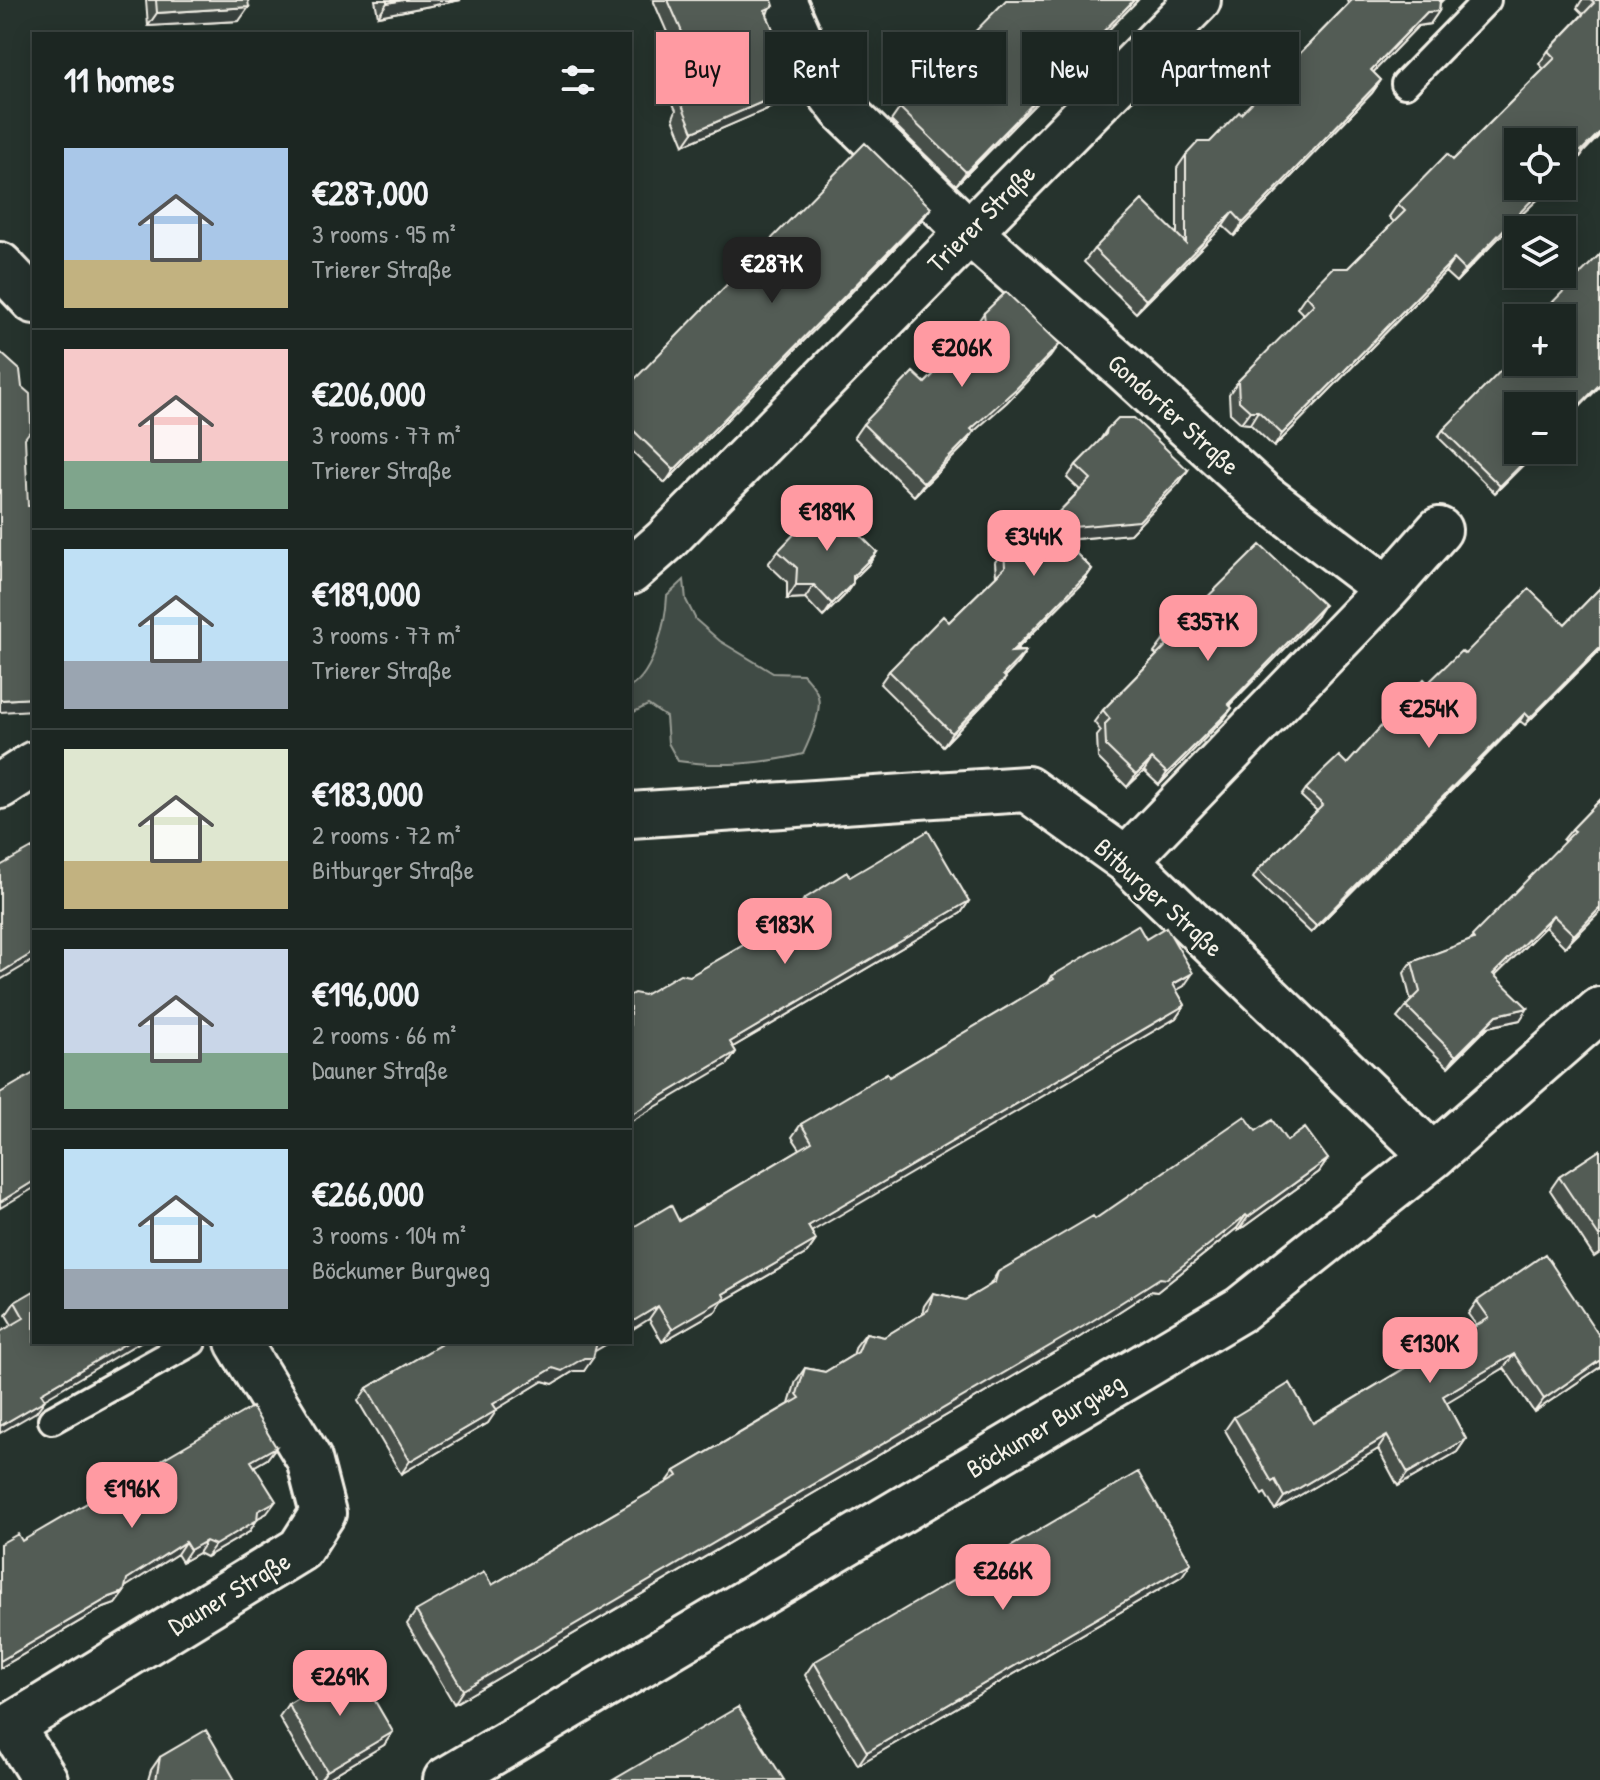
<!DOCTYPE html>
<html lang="en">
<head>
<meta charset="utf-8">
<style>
	:root { --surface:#1c2622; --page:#29322f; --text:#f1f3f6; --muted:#a0a5a5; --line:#3a4340; --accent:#ff9aa2 }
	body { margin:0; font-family:"Patrick Hand",sans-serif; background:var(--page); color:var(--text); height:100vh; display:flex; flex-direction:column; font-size:30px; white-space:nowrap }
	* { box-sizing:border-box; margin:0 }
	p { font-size:26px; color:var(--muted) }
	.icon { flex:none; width:44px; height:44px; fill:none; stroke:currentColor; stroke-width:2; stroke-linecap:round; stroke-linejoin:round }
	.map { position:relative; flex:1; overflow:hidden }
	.details { position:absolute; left:32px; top:32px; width:600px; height:1312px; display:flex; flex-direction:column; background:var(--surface); border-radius:0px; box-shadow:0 4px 20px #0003,0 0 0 2px var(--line) }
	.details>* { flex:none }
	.guide { position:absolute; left:656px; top:32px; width:760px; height:72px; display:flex; gap:16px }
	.fabs { position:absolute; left:1504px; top:128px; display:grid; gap:16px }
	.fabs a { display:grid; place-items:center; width:72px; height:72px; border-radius:0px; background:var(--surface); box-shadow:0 4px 20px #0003,0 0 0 2px var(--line); font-size:40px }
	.price { position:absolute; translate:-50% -68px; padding:0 18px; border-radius:16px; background:var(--accent); color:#111; font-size:26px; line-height:52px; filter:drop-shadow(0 2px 4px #0008) }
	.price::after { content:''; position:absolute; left:50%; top:48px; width:24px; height:18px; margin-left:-12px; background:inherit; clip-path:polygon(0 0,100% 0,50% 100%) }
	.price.selected { background:#222; color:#fff }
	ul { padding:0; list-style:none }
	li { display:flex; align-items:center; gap:24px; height:200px; padding:0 32px }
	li+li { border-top:2px solid var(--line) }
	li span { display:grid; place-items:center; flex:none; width:224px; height:160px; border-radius:0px; color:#555 }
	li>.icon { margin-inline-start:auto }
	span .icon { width:96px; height:96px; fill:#fffc; stroke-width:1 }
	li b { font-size:34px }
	h2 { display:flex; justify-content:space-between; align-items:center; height:96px; padding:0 32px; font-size:34px }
	.pill { padding:0 28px; border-radius:0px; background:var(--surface); box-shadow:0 4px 20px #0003,0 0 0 2px var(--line); font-size:28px; line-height:72px }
	.pill.selected { background:var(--accent); color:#111 }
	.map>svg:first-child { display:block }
	.green { fill:#414b45; stroke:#9a9e96; stroke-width:2 }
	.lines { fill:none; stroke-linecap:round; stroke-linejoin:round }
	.lane-casing { stroke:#f4f1e8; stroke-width:32 }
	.street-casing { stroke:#f4f1e8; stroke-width:50 }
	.lane { stroke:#26332d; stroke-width:26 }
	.street { stroke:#26332d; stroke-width:44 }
	.wall { fill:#474f49; stroke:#f4f1e8; stroke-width:2 }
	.shaded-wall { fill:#39403c; stroke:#f4f1e8; stroke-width:2 }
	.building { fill:#525c55; stroke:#f4f1e8; stroke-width:2 }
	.labels { text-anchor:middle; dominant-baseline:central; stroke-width:6; stroke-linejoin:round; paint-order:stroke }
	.street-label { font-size:26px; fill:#f4f1e8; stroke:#26332d }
</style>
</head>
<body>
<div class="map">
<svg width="1600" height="1780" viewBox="0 0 1600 1780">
	<rect width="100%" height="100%" fill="#26332d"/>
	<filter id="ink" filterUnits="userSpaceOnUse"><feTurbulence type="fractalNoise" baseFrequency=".0125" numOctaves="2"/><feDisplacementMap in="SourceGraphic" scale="16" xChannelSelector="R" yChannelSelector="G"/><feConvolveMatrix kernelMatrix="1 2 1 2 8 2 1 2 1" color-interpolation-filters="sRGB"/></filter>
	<g filter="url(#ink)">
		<path class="green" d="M684 580 686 600 696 620 720 641 773 673 803 674C808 680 816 687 818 696 822 713 810 739 803 754 764 764 717 767 678 761L668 743 666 717 648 705 630 714V687C654 674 666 621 667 596Z"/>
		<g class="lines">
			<defs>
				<path id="lane" d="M1405 84 1487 0
					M52 1420 192 1342"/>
				<path id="street" d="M783 0 816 75 842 109 968 231 1125 369 1264 496 1387 589
					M0 265 34 301
					M630 572 665 541 1198 0
					M0 786 34 764
					M630 815 1027 789 1126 860 1433 1156
					M1126 860 1387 589 1439 530
					M45 1780 11 1726 300 1549 323 1513 309 1459 238 1342
					M446 1780 1241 1309 1433 1156 1600 1010"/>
			</defs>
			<use href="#lane" class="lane-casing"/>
			<use href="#street" class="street-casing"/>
			<use href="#lane" class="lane"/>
			<use href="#street" class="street"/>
		</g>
		<path class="wall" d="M146 0H248L239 21 148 26Z
			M375 0H461L378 16Z
			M653 0H772L767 15 788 100 684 145 673 118 676 110 665 87 675 73 683 69Z
			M1138 0 956 185 891 121 900 108Z
			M1347 0H1443L1440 3 1439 11 1430 24 1418 26 1373 72 1381 80 1372 93 1234 236 1223 226 1136 313 1084 262 1094 249 1177 234V168L1186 155 1210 142 1241 114 1348 4Z
			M1582 0H1600L1583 153 1574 166 1520 216 1456 282 1445 272 1274 447 1250 424 1241 423 1230 413 1229 394 1238 381 1304 315 1297 308 1306 295 1348 268 1394 222 1389 217 1398 204 1453 160 1544 69 1539 64 1548 51 1583 14 1577 8Z
			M931 208 921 221 665 483 630 449V384Z
			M1600 254V386L1562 425V406L1538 450 1495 493 1438 437 1443 430 1518 362Z
			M984 313 1050 357 1007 402 974 431 965 445 914 496 854 437 863 424 925 383 975 332V326Z
			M1107 429 1188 470 1179 483 1130 534 1062 540 1092 569 1083 582 1015 651H1026L1017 664 1005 677 997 690 943 746 880 684 889 671 949 622 996 576 995 562 1004 550H1022L1080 490 1067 478 1076 465 1098 443Z
			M778 551 877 552 868 565 853 580V583L844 596 823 617 805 598 787 599V582L768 564Z
			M1600 588V650L1525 725 1520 721 1311 933 1253 878 1258 870 1317 811 1301 796 1306 789 1347 764 1428 683 1465 654 1565 624Z
			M1316 617 1229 705 1232 708 1223 720 1159 785 1144 771 1127 787 1098 758 1097 736 1101 731 1094 722 1103 710 1157 655 1154 653 1163 641Z
			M1600 800V912L1565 947 1545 927 1495 976 1520 1020 1488 1027 1448 1067 1397 1018 1411 1001 1404 973 1412 962 1469 941 1565 842 1563 840 1572 829Z
			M850 877 969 901 961 913 733 1047 736 1052 728 1064 644 995 690 976 798 914 796 911 804 899Z
			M1146 939 1184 986 1176 990 1185 1005 1176 1018 811 1231 816 1240 807 1253 722 1302 716 1311 662 1342 649 1319 679 1221 800 1149 792 1137 801 1124 889 1077 1048 983 1052 976Z
			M1256 1131 1287 1141 1328 1159 1319 1172 1238 1231 1237 1228 1157 1292 1151 1291 1080 1337 454 1704 407 1624 416 1611 492 1585 666 1483 675 1471 789 1404 796 1381 805 1368 825 1372 853 1355 856 1346 866 1333 884 1337 922 1314 924 1306 933 1293 965 1300 989 1286 998 1272Z
			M1600 1150V1253L1594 1257 1550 1190 1559 1177Z
			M1477 1301 1600 1337V1367L1534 1412 1504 1368 1446 1402 1466 1439 1457 1452 1398 1486 1378 1449 1275 1510 1265 1493 1262 1495 1225 1430 1234 1417 1313 1423 1476 1325 1468 1314Z
			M15 1302 140 1342 44 1398 36 1412 12 1325 6 1315Z
			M445 1342H610L594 1351 584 1371H574L553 1384 543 1381 496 1409 488 1423 401 1474 358 1401 367 1388Z
			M276 1447 267 1459 254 1466 267 1513 258 1518 249 1532 206 1557 198 1553 182 1562 177 1554 125 1587 124 1592 115 1604 101 1609 0 1668V1544L22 1541Z
			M1182 1576 858 1765 805 1675 814 1662Z
			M288 1704 384 1745 325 1780H315L279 1717Z
			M160 1757 235 1780H148L151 1770Z"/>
		<path class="shaded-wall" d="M403 0H461L378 16 387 3Z
			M1134 0H1138L956 185 966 172Z
			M249 7 239 21 148 26 157 13Z
			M1439 11 1430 24 1418 26 1362 84 1371 70 1427 12Z
			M1381 80 1372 93 1234 236 1243 223Z
			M797 87 788 100 684 145 693 132Z
			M1600 132V135L1578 158 1583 153 1574 166 1562 177V173Z
			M1548 186H1552L1520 216 1456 282 1465 270 1529 203Z
			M931 208 921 221 665 483 674 470Z
			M1233 212 1223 226 1136 313 1146 300Z
			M1454 259 1445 272 1274 447 1282 434Z
			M1060 344 1050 357 1007 402 962 442 971 429Z
			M1600 384V386L1562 425V423Z
			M1250 411H1258L1250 424 1241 423Z
			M974 432 965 445 914 496 924 483Z
			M1536 450H1538L1495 493 1500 486Z
			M1188 470 1179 483 1130 534 1042 542 1051 529Z
			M877 552 868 565 843 589 853 576Z
			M1092 569 1083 582 1002 664 1011 652Z
			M853 583 844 596 823 617 832 604Z
			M796 585H814L805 598 787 599Z
			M1324 605 1316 617 1219 716 1228 704Z
			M1600 647V650L1525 725 1530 718Z
			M1026 651 1017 664 994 688 1003 675Z
			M1006 678 997 690 943 746 952 733Z
			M34 698V710L0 712V700Z
			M1232 708 1223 720 1159 785 1167 773Z
			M1525 713 1520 721 1311 933 1316 926Z
			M1152 759 1144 771 1127 787 1136 775Z
			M969 901 961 913 721 1054 730 1042Z
			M1600 908V912L1565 947 1574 935Z
			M1553 915 1545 927 1485 986 1493 974Z
			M34 952V960L0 980V973Z
			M1193 973 1184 986 1163 998 1173 984Z
			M1185 1005 1176 1018 799 1239 808 1226Z
			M1528 1008 1520 1020 1488 1027 1448 1067 1456 1056 1497 1015Z
			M736 1052 728 1064 630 1122V1115Z
			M1328 1159 1319 1172 1238 1231 1248 1217Z
			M34 1181V1188L0 1208V1202Z
			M1246 1215 1237 1228 1157 1292 1151 1291 1080 1337 454 1704 463 1690Z
			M816 1240 807 1253 722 1302 716 1311 662 1342 672 1329 723 1294Z
			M658 1306 649 1319 630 1331V1323Z
			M128 1342H140L32 1406 41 1393Z
			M597 1342H610L587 1356Z
			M1514 1354 1504 1368 1434 1410 1443 1396Z
			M584 1358H593L584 1371H574L553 1384 543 1381 484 1417 493 1404 553 1368Z
			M1600 1360V1367L1534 1412 1544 1399Z
			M45 1400 36 1412 0 1433V1426Z
			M497 1410 488 1423 401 1474 410 1461Z
			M1387 1436 1378 1449 1275 1510 1284 1497Z
			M1466 1439 1457 1452 1398 1486 1408 1473Z
			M276 1447 267 1459 243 1473 251 1461Z
			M276 1501 267 1513 249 1523 258 1511Z
			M257 1520 249 1532 206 1557 215 1545Z
			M206 1541 198 1553 182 1562 190 1550Z
			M185 1542 177 1554 119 1591 127 1579Z
			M1191 1563 1182 1576 858 1765 867 1752Z
			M124 1592 115 1604 101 1609 0 1668V1661L110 1597Z
			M393 1732 384 1745 325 1780H320L327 1771Z"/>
		<path class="building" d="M156 0H248L249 7 157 13Z
			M387 0H403L387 3Z
			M668 0H772L774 6 765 10 797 87 693 132 682 105 685 97 675 73 696 64Z
			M1006 0H1134L966 172 900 108Z
			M1352 0H1440L1439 11 1427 12 1371 70 1381 80 1243 223 1233 212 1146 300 1094 249 1142 200 1186 243V155L1198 142H1210L1239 112 1241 114Z
			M1590 0H1600V132L1581 151 1583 153 1562 173V142H1518V186H1548L1529 203 1465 270 1454 259 1282 434 1258 411H1250L1239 401 1238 381 1314 304 1306 295 1332 268H1348L1405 211 1398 204 1447 154 1453 160 1555 58 1548 51 1594 3Z
			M865 143 931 208 674 470 630 427V384Z
			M1600 254V384L1562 423V406H1518V450H1536L1500 486 1443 430 1518 353V362H1562V318H1537Z
			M1006 292 1060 344 1016 389 971 429 974 432 924 483 863 424 913 372 925 383 985 322 984 313Z
			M0 352 20 370 22 387 30 394 31 430 25 438 28 506H34V698L0 700Z
			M1118 418H1134L1188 470 1139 521 1051 529 1092 569 1011 652 1026 651 1003 675 1006 678 952 733 889 671 943 616 949 622 1005 567 1004 550H1022L1091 479 1076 465 1106 434 1107 429Z
			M826 501 877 552 853 576V583L832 604 814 585H796L797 568 778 551Z
			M1260 545 1324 605 1228 704 1232 708 1167 773 1152 759 1136 775 1106 746 1105 724 1110 719 1103 710 1167 645 1163 641Z
			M1600 588V647L1530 718 1525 713 1316 926 1258 870 1323 805 1306 789 1322 772 1339 756 1347 764 1424 679 1428 683 1461 651 1465 654 1529 589 1565 624Z
			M1600 800V908L1574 935 1553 915 1493 974 1528 1008 1497 1015 1456 1056 1406 1006 1420 992 1412 962 1474 939 1472 936 1575 831 1572 829Z
			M928 831 969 901 730 1042 736 1052 630 1115V995L634 993 644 995 680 974 690 976 809 907 804 899 847 872 850 877Z
			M32 848 34 851V952L0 973V866Z
			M1138 925 1146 939 1166 927 1193 973 1173 984 1185 1005 808 1226 816 1240 723 1294 725 1298 672 1329 658 1306 630 1323V1229L671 1205 679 1221 812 1142 801 1124 887 1073 889 1077 1054 979 1052 976Z
			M34 1073V1181L0 1202V1093Z
			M1245 1116 1256 1131 1272 1120 1287 1141 1305 1128 1328 1159 1248 1217 1246 1215 1166 1279 1160 1278 1089 1323 463 1690 416 1611 484 1572 492 1585 678 1476 675 1471 800 1398 797 1394 805 1368 825 1372 858 1352 866 1333 884 1337 928 1310 933 1293 965 1300 995 1282 998 1272 1093 1216 1095 1219Z
			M1600 1150V1238L1559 1177Z
			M1545 1254 1600 1337V1360L1544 1399 1514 1354 1443 1396 1466 1439 1408 1473 1387 1436 1284 1497 1275 1480 1272 1482 1234 1417 1290 1383 1313 1423 1489 1318 1477 1301Z
			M34 1291V1342H128L41 1393 45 1400 0 1426V1332L24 1318 15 1302Z
			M445 1342H597L593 1358H584L562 1371 553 1368 493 1404 497 1410 410 1461 367 1388Z
			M252 1407 276 1447 251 1461 276 1501 258 1511 257 1520 215 1545 206 1541 190 1550 185 1542 127 1579 124 1592 110 1597 0 1661V1544L18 1534 22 1541Z
			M1138 1472 1191 1563 867 1752 814 1662Z
			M354 1665 393 1732 327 1771 288 1704Z
			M738 1707 784 1780H613Z
			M206 1730 235 1780H156L160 1757Z"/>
	</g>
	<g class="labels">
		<g class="street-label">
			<text transform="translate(981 218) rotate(-45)">Trierer Straße</text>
			<text transform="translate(1174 414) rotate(42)">Gondorfer Straße</text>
			<text transform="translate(1159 897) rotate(42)">Bitburger Straße</text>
			<text transform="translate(1045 1425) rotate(-31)">Böckumer Burgweg</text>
			<text transform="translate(229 1593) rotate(-31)">Dauner Straße</text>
		</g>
	</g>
</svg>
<div class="fabs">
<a><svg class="icon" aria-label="locate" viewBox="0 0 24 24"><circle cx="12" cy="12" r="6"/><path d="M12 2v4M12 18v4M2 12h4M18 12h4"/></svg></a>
<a><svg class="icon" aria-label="layers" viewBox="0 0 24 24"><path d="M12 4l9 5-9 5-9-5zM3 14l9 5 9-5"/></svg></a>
<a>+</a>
<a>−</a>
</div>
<b class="price selected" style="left:772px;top:305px">€287K</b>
<b class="price" style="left:962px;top:389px">€206K</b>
<b class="price" style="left:827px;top:553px">€189K</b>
<b class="price" style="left:1034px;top:578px">€344K</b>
<b class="price" style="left:1208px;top:663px">€357K</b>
<b class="price" style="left:1429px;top:750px">€254K</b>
<b class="price" style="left:785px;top:966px">€183K</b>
<b class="price" style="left:1430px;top:1385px">€130K</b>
<b class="price" style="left:132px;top:1530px">€196K</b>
<b class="price" style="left:1003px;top:1612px">€266K</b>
<b class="price" style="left:340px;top:1718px">€269K</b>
<div class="guide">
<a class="pill selected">Buy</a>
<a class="pill">Rent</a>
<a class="pill">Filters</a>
<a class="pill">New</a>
<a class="pill">Apartment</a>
</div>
<section class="details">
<h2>11 homes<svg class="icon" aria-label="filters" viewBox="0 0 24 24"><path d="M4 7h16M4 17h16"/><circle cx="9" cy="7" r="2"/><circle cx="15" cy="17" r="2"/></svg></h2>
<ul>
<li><span style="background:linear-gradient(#a9c7e8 70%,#c2b280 0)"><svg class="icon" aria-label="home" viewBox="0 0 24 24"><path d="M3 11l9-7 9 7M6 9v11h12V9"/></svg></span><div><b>€287,000</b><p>3 rooms · 95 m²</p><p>Trierer Straße</p></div></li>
<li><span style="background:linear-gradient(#f6c9c9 70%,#7fa58c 0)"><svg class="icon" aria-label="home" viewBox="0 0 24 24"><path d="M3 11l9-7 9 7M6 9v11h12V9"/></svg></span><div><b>€206,000</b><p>3 rooms · 77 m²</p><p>Trierer Straße</p></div></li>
<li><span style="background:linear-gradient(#bfe0f5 70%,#9aa5b1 0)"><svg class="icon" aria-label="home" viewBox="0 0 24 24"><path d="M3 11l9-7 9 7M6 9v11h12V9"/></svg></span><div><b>€189,000</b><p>3 rooms · 77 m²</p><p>Trierer Straße</p></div></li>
<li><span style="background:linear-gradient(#dfe7d0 70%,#c2b280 0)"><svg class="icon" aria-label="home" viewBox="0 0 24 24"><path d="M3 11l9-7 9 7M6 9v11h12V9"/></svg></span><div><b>€183,000</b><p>2 rooms · 72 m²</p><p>Bitburger Straße</p></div></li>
<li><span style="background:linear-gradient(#c9d6e8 65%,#7fa58c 0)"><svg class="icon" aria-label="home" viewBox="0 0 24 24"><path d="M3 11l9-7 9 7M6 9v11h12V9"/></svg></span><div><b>€196,000</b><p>2 rooms · 66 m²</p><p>Dauner Straße</p></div></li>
<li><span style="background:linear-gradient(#bfe0f5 75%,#9aa5b1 0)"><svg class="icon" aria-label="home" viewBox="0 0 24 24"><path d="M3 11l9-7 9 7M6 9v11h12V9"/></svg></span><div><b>€266,000</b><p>3 rooms · 104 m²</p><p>Böckumer Burgweg</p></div></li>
</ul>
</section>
</div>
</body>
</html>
